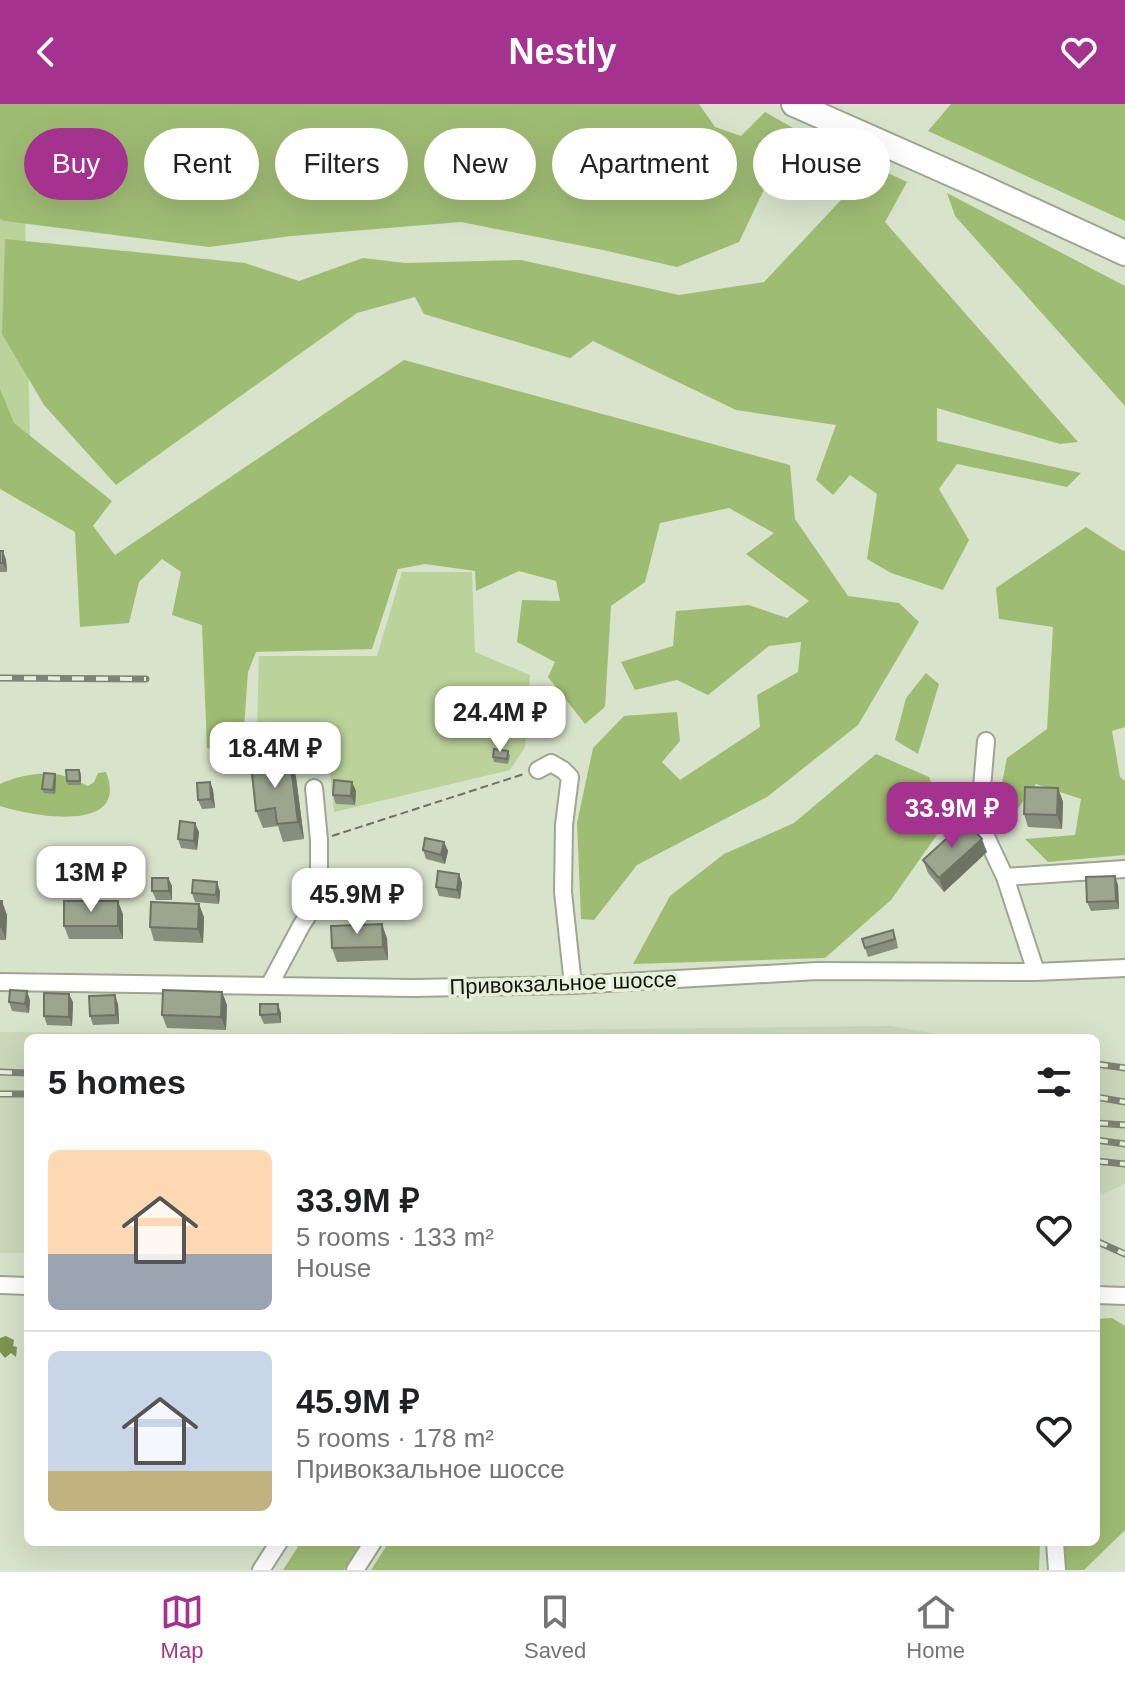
<!DOCTYPE html>
<html lang="en">
<head>
<meta charset="utf-8">
<style>
	:root { --surface:#fff; --page:#f6f6f6; --text:#202124; --muted:#757577; --line:#e0e0e0; --accent:#a4338f }
	body { margin:0; font-family:Arial,sans-serif; background:var(--page); color:var(--text); height:100vh; display:flex; flex-direction:column; font-size:30px; white-space:nowrap }
	* { box-sizing:border-box; margin:0 }
	p { font-size:26px; color:var(--muted) }
	.icon { flex:none; width:44px; height:44px; fill:none; stroke:currentColor; stroke-width:2; stroke-linecap:round; stroke-linejoin:round }
	.map { position:relative; flex:1; overflow:hidden }
	.sheet { position:absolute; left:24px; top:930px; width:1076px; height:512px; display:flex; flex-direction:column; background:var(--surface); border-radius:12px; box-shadow:0 8px 32px #0002 }
	.sheet>* { flex:none }
	.banner { position:absolute; left:24px; top:24px; width:1078px; height:72px; display:flex; gap:16px }
	.price { position:absolute; translate:-50% -68px; padding:0 18px; border-radius:16px; background:#fff; color:#222; font-size:26px; line-height:52px; filter:drop-shadow(0 2px 4px #0008) }
	.price::after { content:''; position:absolute; left:50%; top:48px; width:24px; height:18px; margin-left:-12px; background:inherit; clip-path:polygon(0 0,100% 0,50% 100%) }
	.price.selected { background:var(--accent); color:#fff }
	ul { padding:0; list-style:none }
	li { display:flex; align-items:center; gap:24px; height:200px; padding:0 24px }
	li+li { border-top:2px solid var(--line) }
	li span { display:grid; place-items:center; flex:none; width:224px; height:160px; border-radius:12px; color:#555 }
	li>.icon { margin-inline-start:auto }
	span .icon { width:96px; height:96px; fill:#fffc; stroke-width:1 }
	li b { font-size:34px }
	h2 { display:flex; justify-content:space-between; align-items:center; height:96px; padding:0 24px; font-size:34px }
	.chip { padding:0 28px; border-radius:36px; background:var(--surface); box-shadow:0 8px 32px #0002; font-size:28px; line-height:72px }
	.chip.selected { background:var(--accent); color:#fff }
	header { display:flex; justify-content:space-between; align-items:center; height:104px; padding:0 24px; background:var(--accent); color:#fff; font-size:36px; font-weight:700 }
	.tab-bar { display:flex; justify-content:space-around; align-items:center; height:112px; border-top:2px solid var(--line); background:var(--surface); font-size:22px; color:var(--muted) }
	.tab-bar a { display:grid; justify-items:center; gap:4px }
	.tab-bar .selected { color:var(--accent) }
	.map>svg:first-child { display:block }
	.built { fill:#cbd8ba }
	.green { fill:#bbd29b }
	.forest { fill:#9fbc73 }
	.water { fill:#7b964e }
	.lines { fill:none; stroke-linecap:round; stroke-linejoin:round }
	.minor-casing { stroke:#9da690; stroke-width:20 }
	.highway-casing { stroke:#9da690; stroke-width:28 }
	.path { stroke:#6c7363; stroke-width:2; stroke-dasharray:8 4; stroke-linecap:butt }
	.minor { stroke:#fff; stroke-width:16 }
	.highway { stroke:#fff; stroke-width:24 }
	.rail-casing { stroke:#7d8474; stroke-width:7 }
	.rail { stroke:#e5f0d8; stroke-width:4; stroke-dasharray:12; stroke-linecap:butt }
	.wall { fill:#868f7b }
	.shaded-wall { fill:#6d7464 }
	.building { fill:#9ca68f; stroke:#6d7464; stroke-width:2 }
	.labels { text-anchor:middle; dominant-baseline:central; stroke-width:7; stroke-linejoin:round; paint-order:stroke }
	.street-label { font-size:22px; fill:#13160e; stroke:#e5f0d8 }
</style>
</head>
<body>
<header><svg class="icon" aria-label="back" viewBox="0 0 24 24"><path d="M15 5l-7 7 7 7"/></svg>Nestly<svg class="icon" aria-label="heart" viewBox="0 0 24 24"><path d="M12 20l-8-8c-3-5 5-10 8-4 3-6 11-1 8 4z"/></svg></header>
<div class="map">
<svg width="1125" height="1466" viewBox="0 0 1125 1466">
	<rect width="100%" height="100%" fill="#d8e3cb"/>
	<path class="built" d="M890 922 961 934H28V1149H0V928L385 930 546 926Z
		M1096 956 1125 960V1080L1096 1093Z"/>
	<path class="green" d="M0 26 25 105 30 338 0 355Z
		M402 468H472L475 548 530 571 525 643 510 666 334 708 330 667 256 664 259 552H377Z"/>
	<path class="forest" d="M0 0H699L715 23 741 32 765 8 830 45 768 77 739 138 677 163 603 146 461 118 291 132 209 143 5 117 0 115Z
		M951 0H1125V117L928 27Z
		M873 62 907 78 885 118 1078 338 1060 340 937 304V337L1081 369 1067 383 957 360 939 385 969 436 943 486 891 469 867 455 877 390 850 371 833 391 816 376 836 321 736 306 593 237 570 254 424 210 415 193 357 209 116 381 44 301 2 230 5 135 245 159 299 177 363 154 405 159 521 156 679 191 764 178Z
		M947 89 1125 182V302L955 112Z
		M404 256 790 361 795 415 848 492 899 499 919 518 858 621 767 693 637 761 594 816 581 815 577 719 593 644 624 612 677 608 680 637 662 658 680 676 760 623 757 591 798 568 801 538 769 542 708 591 677 576 635 586 621 558 673 542 676 507 749 501 787 514 809 497 746 450 774 429 729 404 660 419 645 478 611 502 605 603 585 620 548 573 555 558 517 538 522 496 560 497 556 477 519 467 476 487 475 467 425 460 398 465 372 545 256 548 248 568 242 652 207 644 202 521 172 511 181 468 162 455 139 478 129 519 80 523 75 428 0 385V285L14 319 112 397 93 422 115 451Z
		M1086 423 1123 447 1125 446V623L1112 627 1120 673 1125 677V751L1048 758 1025 735 1075 731 1081 695 1036 680 1006 720 996 708 1007 654 1047 625 1053 523 999 515 996 484Z
		M926 569 939 580 918 650 895 636 906 594Z
		M876 650 929 673 946 718 891 796 825 854 633 860 670 792 724 750 794 719Z
		M106 668C131 731 31 712 0 702V680C17 672 46 666 64 672 72 674 81 679 88 682L94 678 98 669Z
		M1112 1214 1125 1222V1426L1084 1466H1065L1063 1438H1096V1215Z
		M301 1438H362L344 1466H283Z
		M389 1438H1040L1039 1466H371Z"/>
	<path class="water" d="M6 1232 14 1236 13 1242 17 1243 16 1253 11 1249 5 1254 0 1248V1234Z"/>
	<g class="lines">
		<defs>
			<path id="minor" d="M986 637 979 718 1005 773 1036 868
				M538 666 551 659 563 666 570 673 564 721 563 788 573 881
				M1005 773 1125 765
				M0 878 413 884 573 881 817 867 1036 868 1125 864
				M269 882 301 822 319 794V736L314 684
				M0 1181 28 1182
				M1096 1191 1125 1192
				M1055 1438 1057 1466
				M261 1466 279 1438
				M355 1466 373 1438"/>
			<path id="highway" d="M794 0 977 81 1125 149"/>
		</defs>
		<use href="#minor" class="minor-casing"/>
		<use href="#highway" class="highway-casing"/>
		<path class="path" d="M332 732 524 670"/>
		<use href="#minor" class="minor"/>
		<use href="#highway" class="highway"/>
		<defs>
			<path id="rail" d="M0 574 146 575
				M894 934H906
				M1096 960 1125 964
				M0 968 28 969
				M0 990H28
				M1096 993 1125 998
				M1096 1019 1125 1021
				M1096 1036 1125 1040
				M1096 1057 1125 1060
				M1096 1137 1125 1150"/>
		</defs>
		<use href="#rail" class="rail-casing"/>
		<use href="#rail" class="rail"/>
	</g>
	<path class="wall" d="M0 447H3L6 456 7 468H0Z
		M508 647 510 652 508 660 494 658 493 653Z
		M290 655 296 673 304 735 283 738 278 722 263 724 256 707Z
		M79 666 81 670V681H68L67 677Z
		M55 670 56 675 55 690 44 689 42 685Z
		M210 678 213 686 215 704 202 705 198 696Z
		M352 678 356 687 355 701 336 700 333 691Z
		M1058 684 1063 698 1062 725 1028 723 1024 710Z
		M199 728 197 746 181 744 178 735Z
		M444 738 448 747 445 760 426 755 423 746Z
		M987 748 944 788 928 769 923 756Z
		M459 770 462 779 460 795 439 792 436 783Z
		M168 774 172 782V796H156L152 787Z
		M1118 781 1119 805 1091 807 1087 798Z
		M220 787 219 800 195 798 192 789Z
		M0 797 7 811 6 836H0Z
		M123 810V835H69L64 822Z
		M204 813 203 839 154 837 150 823Z
		M387 834 388 856 337 858 332 844Z
		M896 834 898 844 868 853 865 844Z
		M222 888 227 901 226 926 167 924 162 911Z
		M30 896 29 909 12 907 9 898Z
		M73 898 72 922 47 921 44 912Z
		M118 900 119 920 93 921 90 912Z
		M281 909V919L264 920 260 911Z"/>
	<path class="shaded-wall" d="M3 447 6 456 7 468 3 459Z
		M290 655 296 673 304 735 298 718Z
		M55 670 56 675 55 690 53 686Z
		M210 678 213 686 215 704 211 695Z
		M352 678 356 687 355 701 351 692Z
		M1058 684 1063 698 1062 725 1057 711Z
		M195 719 199 728 197 746 194 737Z
		M982 735 987 748 944 788 939 774Z
		M444 738 448 747 445 760 441 751Z
		M459 770 462 779 460 795 457 786Z
		M1115 772 1118 781 1119 805 1116 797Z
		M168 774 172 782V796L169 787Z
		M217 778 220 787 219 800 216 791Z
		M2 797 7 811 6 836 1 823Z
		M118 797 123 810V835L118 822Z
		M199 800 204 813 203 839 198 825Z
		M382 820 387 834 388 856 383 843Z
		M27 887 30 896 29 909 25 900Z
		M222 888 227 901 226 926 221 913Z
		M69 890 73 898 72 922 69 913Z
		M115 891 118 900 119 920 116 911Z
		M278 900 281 909V919L278 910Z"/>
	<path class="building" d="M0 447H3V459H0Z
		M494 645 508 647 507 655 493 653Z
		M290 655 298 718 277 720 275 704 256 707 251 660Z
		M66 666H79L80 677H67Z
		M44 669 55 670 53 686 42 685Z
		M334 676 352 678 351 692 333 691Z
		M210 678 211 695 198 696 197 679Z
		M1025 683 1058 684 1057 711 1024 710Z
		M180 717 195 719 194 737 178 735Z
		M966 717 982 735 939 774 923 756Z
		M425 734 444 738 441 751 423 746Z
		M438 767 459 770 457 786 436 783Z
		M1115 772 1116 797 1087 798 1086 773Z
		M152 774H168L169 787H152Z
		M193 776 217 778 216 791 192 789Z
		M0 797H2L1 823H0Z
		M64 797H118V822H64Z
		M151 798 199 800 198 825 150 823Z
		M382 820 383 843 332 844 331 822Z
		M893 826 895 835 865 844 862 835Z
		M10 886 27 887 25 900 9 898Z
		M163 886 222 888 221 913 162 911Z
		M44 889 69 890V913L44 912Z
		M115 891 116 911 90 912 89 892Z
		M260 900H278V910L260 911Z"/>
	<g class="labels">
		<g class="street-label">
			<text transform="translate(563 879) rotate(-2)">Привокзальное шоссе</text>
		</g>
	</g>
</svg>
<b class="price" style="left:500px;top:650px">24.4M ₽</b>
<b class="price" style="left:275px;top:686px">18.4M ₽</b>
<b class="price selected" style="left:952px;top:746px">33.9M ₽</b>
<b class="price" style="left:91px;top:810px">13M ₽</b>
<b class="price" style="left:357px;top:832px">45.9M ₽</b>
<div class="banner">
<a class="chip selected">Buy</a>
<a class="chip">Rent</a>
<a class="chip">Filters</a>
<a class="chip">New</a>
<a class="chip">Apartment</a>
<a class="chip">House</a>
</div>
<section class="sheet">
<h2>5 homes<svg class="icon" aria-label="filters" viewBox="0 0 24 24"><path d="M4 7h16M4 17h16"/><circle cx="9" cy="7" r="2"/><circle cx="15" cy="17" r="2"/></svg></h2>
<ul>
<li><span style="background:linear-gradient(#ffd9b3 65%,#9aa5b1 0)"><svg class="icon" aria-label="home" viewBox="0 0 24 24"><path d="M3 11l9-7 9 7M6 9v11h12V9"/></svg></span><div><b>33.9M ₽</b><p>5 rooms · 133 m²</p><p>House</p></div><svg class="icon" aria-label="heart" viewBox="0 0 24 24"><path d="M12 20l-8-8c-3-5 5-10 8-4 3-6 11-1 8 4z"/></svg></li>
<li><span style="background:linear-gradient(#c9d6e8 75%,#c2b280 0)"><svg class="icon" aria-label="home" viewBox="0 0 24 24"><path d="M3 11l9-7 9 7M6 9v11h12V9"/></svg></span><div><b>45.9M ₽</b><p>5 rooms · 178 m²</p><p>Привокзальное шоссе</p></div><svg class="icon" aria-label="heart" viewBox="0 0 24 24"><path d="M12 20l-8-8c-3-5 5-10 8-4 3-6 11-1 8 4z"/></svg></li>
</ul>
</section>
</div>
<nav class="tab-bar">
<a class="selected"><svg class="icon" aria-label="map" viewBox="0 0 24 24"><path d="M3 6l6-2 6 2 6-2v14l-6 2-6-2-6 2zM9 4v14M15 6v14"/></svg>Map</a>
<a><svg class="icon" aria-label="saved" viewBox="0 0 24 24"><path d="M7 4h10v16l-5-4-5 4z"/></svg>Saved</a>
<a><svg class="icon" aria-label="home" viewBox="0 0 24 24"><path d="M3 11l9-7 9 7M6 9v11h12V9"/></svg>Home</a>
</nav>
</body>
</html>
